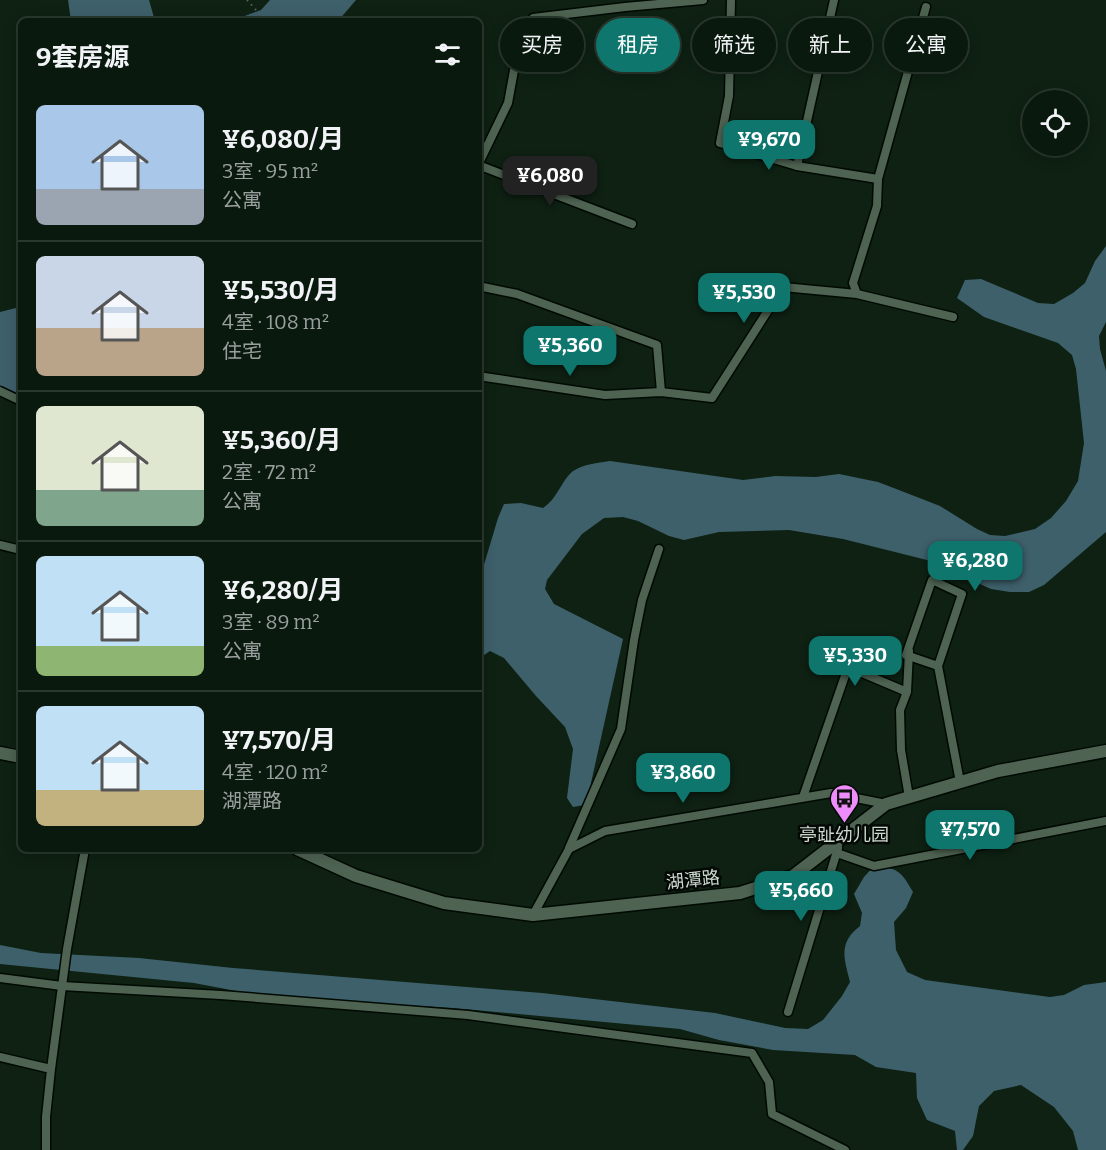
<!DOCTYPE html>
<html lang="zh">
<head>
<meta charset="utf-8">
<style>
	:root { --surface:#0a190e; --page:#132217; --text:#f1f3f6; --muted:#99a09e; --line:#2a382e; --accent:#0f766e }
	body { margin:0; font-family:Bitter,"Noto Sans SC",serif; background:var(--page); color:var(--text); height:100vh; display:flex; flex-direction:column; font-size:22px; white-space:nowrap }
	* { box-sizing:border-box; margin:0 }
	p { font-size:20px; color:var(--muted) }
	.icon { flex:none; width:33px; height:33px; fill:none; stroke:currentColor; stroke-width:2; stroke-linecap:round; stroke-linejoin:round }
	.map { position:relative; flex:1; overflow:hidden }
	.sheet { position:absolute; left:18px; top:18px; width:464px; height:834px; display:flex; flex-direction:column; background:var(--surface); border-radius:9px; box-shadow:0 3px 15px #0003,0 0 0 2px var(--line) }
	.sheet>* { flex:none }
	.top-card { position:absolute; left:500px; top:18px; width:516px; height:54px; display:flex; gap:12px }
	.fabs { position:absolute; left:1022px; top:90px; display:grid; gap:12px }
	.fabs a { display:grid; place-items:center; width:66px; height:66px; border-radius:50%; background:var(--surface); box-shadow:0 3px 15px #0003,0 0 0 2px var(--line); font-size:30px }
	.price { position:absolute; translate:-50% -51px; padding:0 14px; border-radius:12px; background:var(--accent); color:#fff; font-size:20px; line-height:39px; filter:drop-shadow(0 2px 3px #0008) }
	.price::after { content:''; position:absolute; left:50%; top:36px; width:18px; height:14px; margin-left:-9px; background:inherit; clip-path:polygon(0 0,100% 0,50% 100%) }
	.price.on { background:#222; color:#fff }
	ul { padding:0; list-style:none }
	li { display:flex; align-items:center; gap:18px; height:150px; padding:0 18px }
	li+li { border-top:2px solid var(--line) }
	li span { display:grid; place-items:center; flex:none; width:168px; height:120px; border-radius:9px; color:#555 }
	li>.icon { margin-inline-start:auto }
	span .icon { width:72px; height:72px; fill:#fffc; stroke-width:1 }
	li b { font-size:26px }
	h2 { display:flex; justify-content:space-between; align-items:center; height:72px; padding:0 18px; font-size:26px }
	.tag { padding:0 21px; border-radius:27px; background:var(--surface); box-shadow:0 3px 15px #0003,0 0 0 2px var(--line); font-size:21px; line-height:54px }
	.tag.on { background:var(--accent); color:#fff }
	.map>svg:first-child { display:block }
	.water { fill:#3e606b }
	.lines { fill:none; stroke-linecap:round; stroke-linejoin:round }
	.street-casing { stroke:#000a02; stroke-width:11 }
	.secondary-casing { stroke:#000a02; stroke-width:15 }
	.path { stroke:#536357; stroke-width:2; stroke-dasharray:1.5 4.5; stroke-linecap:butt }
	.street { stroke:#4e6352; stroke-width:8 }
	.secondary { stroke:#4e6352; stroke-width:12 }
	.labels { text-anchor:middle; dominant-baseline:central; stroke-width:5; stroke-linejoin:round; paint-order:stroke }
	.poi-label { font-size:18px; fill:#cdd9cf; stroke:#030804 }
	.street-label { font-size:18px; fill:#cdd9cf; stroke:#030804 }
</style>
</head>
<body>
<div class="map">
<svg width="1106" height="1150" viewBox="0 0 1106 1150">
	<rect width="100%" height="100%" fill="#0e2113"/>
	<path class="water" d="M68 0H149L155 21H71Z
		M270 0H356L338 21H237L242 17 261 10Z
		M1106 246V322L1099 336 1100 349 1106 371V532L1044 585 1029 592H1010L991 589 927 560 843 539 789 530 719 532 684 540 669 536 638 521 623 517 604 518 582 534 547 580 545 589 554 604 623 639 589 792 584 805 573 807 567 798 573 749 565 727 536 696 504 658 490 651 481 657 479 660V573L483 568 498 518 504 504 521 503 543 508C558 498 561 481 573 471 584 464 597 463 610 461L743 480 775 476 816 477 839 474 878 482 904 492 940 506 977 529 990 535 1005 536 1035 529 1051 518 1066 501 1078 481 1084 443 1076 369 1072 355 1058 343 984 317 957 298 965 280 981 279 1038 303 1054 304 1073 293 1085 283 1095 261Z
		M21 304V410L16 398 0 386V312L16 308Z
		M874 866C898 868 901 871 913 892L906 908 894 922 896 950 907 972 925 980 1050 997 1064 995 1084 985 1106 982V1150H1078L1073 1131 1054 1107 1021 1085 994 1091 979 1106 973 1136 963 1150H957L955 1131 927 1120 917 1098 916 1073 876 1067 855 1055 773 1050 719 1040 680 1029 453 1008 268 997 194 983 0 964V945L41 953 139 958 233 968 542 993 715 1013 785 1028 808 1029 823 1020 842 996 850 982C844 958 838 943 860 926L862 913 854 894 864 877Z"/>
	<g class="lines">
		<defs>
			<path id="street" d="M731 0 729 96 720 143 797 166 834 0
				M478 165 508 103 519 43 533 18 625 7 703 0
				M478 165 632 224
				M797 166 878 179 877 206 853 283 857 294 953 317
				M878 179 926 7
				M478 286 517 294 657 345 661 392 712 398 783 287 857 294
				M478 376 605 395 661 392
				M0 391 21 401
				M0 545 21 550
				M938 666 906 655 932 580 962 594 938 666 960 782
				M907 692 900 710 901 750 909 797
				M803 797 848 667 907 692 909 651
				M569 848 621 729 634 640 642 600 659 549
				M837 853 874 866 1106 821
				M533 915 569 849 605 831 831 793 886 804
				M0 978 62 986 221 995 468 1015 752 1053 769 1082 772 1114 845 1150
				M788 1012 838 848
				M0 1057 51 1069 46 1117V1150
				M51 1069 67 949 85 849"/>
			<path id="secondary" d="M0 753 21 757
				M297 849 356 876 444 903 533 915 740 893 793 876 886 804 998 771 1106 751"/>
		</defs>
		<use href="#street" class="street-casing"/>
		<use href="#secondary" class="secondary-casing"/>
		<path class="path" d="M247 0 266 21"/>
		<use href="#street" class="street"/>
		<use href="#secondary" class="secondary"/>
	</g>
	<defs>
		<symbol id="bus-pin" viewBox="-11 -11 22 30"><path d="M0 17L-7.5 6A9.5 9.5 0 1 1 7.5 6Z" fill="#ed8cfa" stroke="#030804"/><path d="M-5-6H5V4H4V6H2V4H-2V6H-4V4H-5ZM-3.5-4V0h7V-4ZM-3.5 1.2v1.5H-2V1.2ZM2 1.2v1.5H3.5V1.2Z" fill="#111"/></symbol>
	</defs>
	<g fill-rule="evenodd">
		<use href="#bus-pin" x="828" y="782" width="33" height="45"/>
	</g>
	<g class="labels">
		<g class="poi-label">
			<text x="844" y="835">亭趾幼儿园</text>
		</g>
		<g class="street-label">
			<text transform="translate(693 880) rotate(-6)">湖潭路</text>
		</g>
	</g>
</svg>
<div class="fabs">
<a><svg class="icon" aria-label="locate" viewBox="0 0 24 24"><circle cx="12" cy="12" r="6"/><path d="M12 2v4M12 18v4M2 12h4M18 12h4"/></svg></a>
</div>
<b class="price" style="left:769px;top:171px">¥9,670</b>
<b class="price on" style="left:550px;top:207px">¥6,080</b>
<b class="price" style="left:744px;top:324px">¥5,530</b>
<b class="price" style="left:570px;top:377px">¥5,360</b>
<b class="price" style="left:975px;top:592px">¥6,280</b>
<b class="price" style="left:855px;top:687px">¥5,330</b>
<b class="price" style="left:683px;top:804px">¥3,860</b>
<b class="price" style="left:970px;top:861px">¥7,570</b>
<b class="price" style="left:801px;top:922px">¥5,660</b>
<div class="top-card">
<a class="tag">买房</a>
<a class="tag on">租房</a>
<a class="tag">筛选</a>
<a class="tag">新上</a>
<a class="tag">公寓</a>
</div>
<section class="sheet">
<h2>9套房源<svg class="icon" aria-label="filters" viewBox="0 0 24 24"><path d="M4 7h16M4 17h16"/><circle cx="9" cy="7" r="2"/><circle cx="15" cy="17" r="2"/></svg></h2>
<ul>
<li><span style="background:linear-gradient(#a9c7e8 70%,#9aa5b1 0)"><svg class="icon" aria-label="home" viewBox="0 0 24 24"><path d="M3 11l9-7 9 7M6 9v11h12V9"/></svg></span><div><b>¥6,080/月</b><p>3室 · 95 m²</p><p>公寓</p></div></li>
<li><span style="background:linear-gradient(#c9d6e8 60%,#b9a48a 0)"><svg class="icon" aria-label="home" viewBox="0 0 24 24"><path d="M3 11l9-7 9 7M6 9v11h12V9"/></svg></span><div><b>¥5,530/月</b><p>4室 · 108 m²</p><p>住宅</p></div></li>
<li><span style="background:linear-gradient(#dfe7d0 70%,#7fa58c 0)"><svg class="icon" aria-label="home" viewBox="0 0 24 24"><path d="M3 11l9-7 9 7M6 9v11h12V9"/></svg></span><div><b>¥5,360/月</b><p>2室 · 72 m²</p><p>公寓</p></div></li>
<li><span style="background:linear-gradient(#bfe0f5 75%,#8fb573 0)"><svg class="icon" aria-label="home" viewBox="0 0 24 24"><path d="M3 11l9-7 9 7M6 9v11h12V9"/></svg></span><div><b>¥6,280/月</b><p>3室 · 89 m²</p><p>公寓</p></div></li>
<li><span style="background:linear-gradient(#bfe0f5 70%,#c2b280 0)"><svg class="icon" aria-label="home" viewBox="0 0 24 24"><path d="M3 11l9-7 9 7M6 9v11h12V9"/></svg></span><div><b>¥7,570/月</b><p>4室 · 120 m²</p><p>湖潭路</p></div></li>
</ul>
</section>
</div>
</body>
</html>
